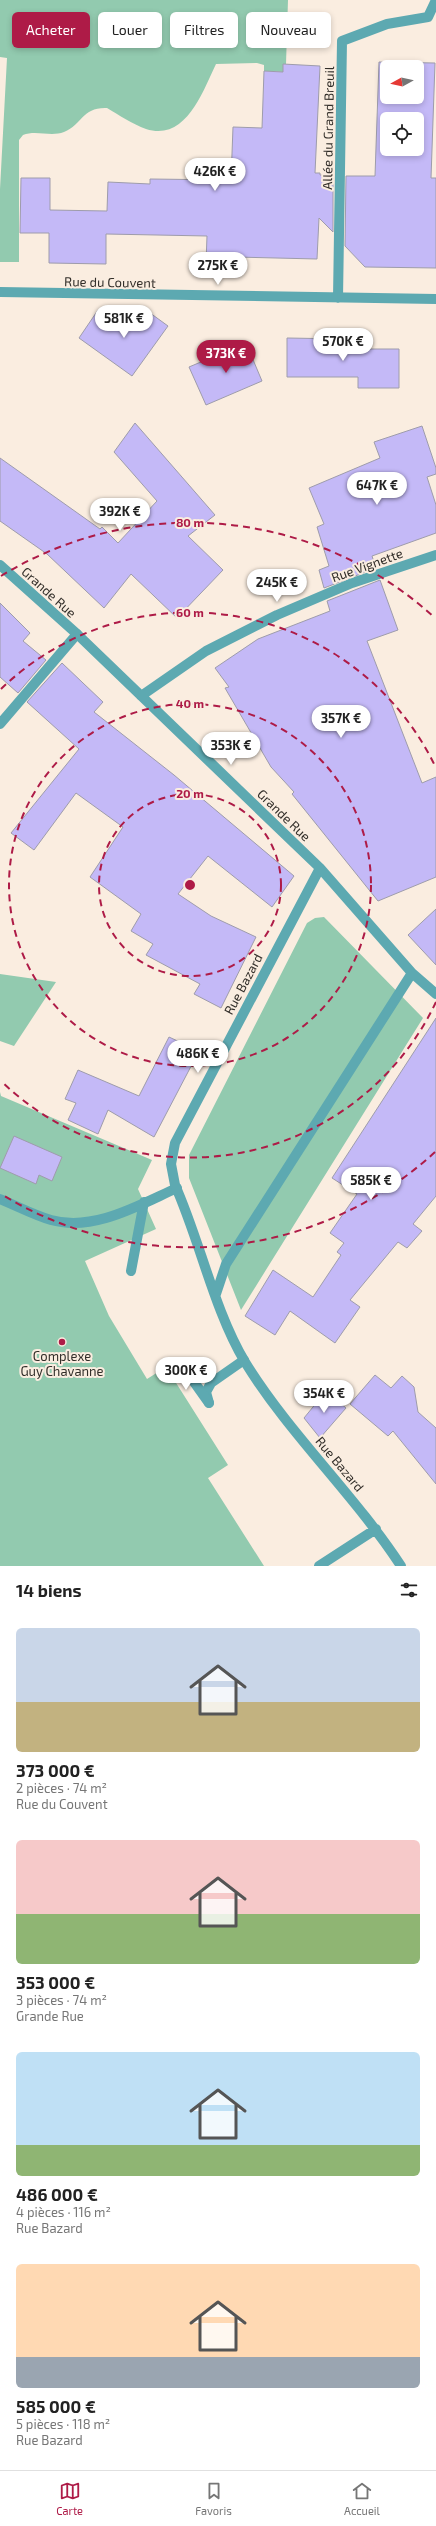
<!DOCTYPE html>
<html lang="fr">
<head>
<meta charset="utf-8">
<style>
	:root { --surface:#fff; --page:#f6f6f6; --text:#222; --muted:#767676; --line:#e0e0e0; --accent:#ae1b47 }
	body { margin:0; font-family:"Exo 2",sans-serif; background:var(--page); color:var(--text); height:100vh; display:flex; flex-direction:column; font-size:15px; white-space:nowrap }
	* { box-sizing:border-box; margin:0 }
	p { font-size:13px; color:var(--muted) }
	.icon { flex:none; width:22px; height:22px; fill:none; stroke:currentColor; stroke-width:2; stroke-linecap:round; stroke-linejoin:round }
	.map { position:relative; height:1566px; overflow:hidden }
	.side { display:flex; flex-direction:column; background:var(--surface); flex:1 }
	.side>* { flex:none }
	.banner { position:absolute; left:12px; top:12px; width:412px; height:36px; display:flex; gap:8px }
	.needle { width:26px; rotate:262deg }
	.tools { position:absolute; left:380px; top:60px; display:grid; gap:8px }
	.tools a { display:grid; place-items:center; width:44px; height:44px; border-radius:6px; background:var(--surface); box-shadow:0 2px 6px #0003; font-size:20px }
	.price { position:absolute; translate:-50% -34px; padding:0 9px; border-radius:14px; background:#fff; color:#222; font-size:13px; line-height:26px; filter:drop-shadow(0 1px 2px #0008) }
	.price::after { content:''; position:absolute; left:50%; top:24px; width:12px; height:9px; margin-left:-6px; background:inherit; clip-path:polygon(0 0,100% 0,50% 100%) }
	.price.active { background:var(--accent); color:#fff }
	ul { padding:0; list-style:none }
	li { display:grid; align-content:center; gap:8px; height:212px; padding:0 16px }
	li span { display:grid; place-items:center; height:124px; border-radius:6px; color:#555 }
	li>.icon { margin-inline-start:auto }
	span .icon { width:72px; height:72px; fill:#fffc; stroke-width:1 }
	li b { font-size:17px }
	h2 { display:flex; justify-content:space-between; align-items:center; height:48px; padding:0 16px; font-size:17px }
	.pill { padding:0 14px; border-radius:6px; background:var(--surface); box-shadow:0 2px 6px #0003; font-size:14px; line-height:36px }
	.pill.active { background:var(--accent); color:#fff }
	.tabs { display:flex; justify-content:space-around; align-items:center; height:56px; border-top:1px solid var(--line); background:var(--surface); font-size:11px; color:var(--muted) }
	.tabs a { display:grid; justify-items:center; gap:2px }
	.tabs .active { color:var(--accent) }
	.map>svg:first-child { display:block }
	.green { fill:#92caaf }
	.building { fill:#c4b9f7; stroke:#9e9cab; fill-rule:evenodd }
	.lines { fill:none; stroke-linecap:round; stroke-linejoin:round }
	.service { stroke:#5da9b1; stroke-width:10 }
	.minor { stroke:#5da9b1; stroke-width:10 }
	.ring { fill:none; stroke:#ae1b47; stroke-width:2; stroke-dasharray:7 5 }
	.poi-dot { fill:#ae1b47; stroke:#faede0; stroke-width:1.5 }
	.labels { text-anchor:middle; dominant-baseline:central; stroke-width:4; stroke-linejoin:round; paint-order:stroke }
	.street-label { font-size:13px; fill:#322e29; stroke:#faede0 }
	.poi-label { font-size:13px; fill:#322e29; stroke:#faede0 }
	.centre { fill:#ae1b47; stroke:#faede0; stroke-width:2 }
	.ring-label { font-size:12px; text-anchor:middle; font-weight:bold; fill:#ae1b47; stroke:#faede0; stroke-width:4; stroke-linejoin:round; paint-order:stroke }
</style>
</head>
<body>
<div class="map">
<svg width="436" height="1566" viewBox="0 0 436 1566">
	<rect width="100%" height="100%" fill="#faede0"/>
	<path class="green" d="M0 0H288L286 64H283V72L264 71V65L257 63 216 64C203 91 186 142 146 129 132 124 119 115 107 108 82 107 83 124 64 132 51 137 36 130 23 135L19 140V262H0V189L7 58 0 57Z
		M324 917 423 1018 241 1310 189 1178V1155L307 923 315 918Z
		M0 974 56 982 14 1046 0 1041Z
		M0 1092 1 1096 152 1160 138 1189 156 1229 85 1261 109 1316 147 1379 166 1367 228 1465 208 1478 264 1566H0Z"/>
	<path class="building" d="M379 62 435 63 431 178H436V268L365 267 345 246 346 176H375ZM387 67H417V97H387ZM387 119H417V149H387Z
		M283 64 320 66 315 173H320V175L333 176V232L319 218 317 259 235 257V264L206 263 207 236 106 234V264L49 263V233H20L21 178H50V210L107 211 108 182 150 184V179L231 180 233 127 262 128 264 71 283 72Z
		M98 310 115 323 119 318 134 328 146 310 168 326 132 376 79 338Z
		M287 338 345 339V349H399V388H358V377H287Z
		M246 343 262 381 206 405 189 367Z
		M135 423 215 515 188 536 223 570 177 618 131 574 104 608 47 554 0 521V458L100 529 102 527 118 543 157 501 114 452Z
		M422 426 436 468V474L427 477 436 505V533L372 556 376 568 324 588 319 570 329 566 317 527 324 524 309 488 380 458 374 442Z
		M380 580 398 630 367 641 422 783 436 777V877L378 901 292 794 294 792 271 767 225 688 229 687 215 668 258 639 330 611 327 601Z
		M0 603 30 633 23 641 46 660 18 693 0 677Z
		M62 663 103 702 94 712 174 775 294 876 272 907 208 856 178 894 211 916 256 937 221 1008 194 994 200 984 146 955 153 944 131 931 141 914 90 877 123 827 76 793 34 850 11 833 79 749 27 702Z
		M436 909V965L408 935Z
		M436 1018V1196L413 1224 422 1231 407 1248 398 1242 350 1300 360 1307 335 1343 290 1311 275 1335 245 1316 273 1270 313 1297 341 1255 337 1252 344 1243 330 1233 357 1194 332 1178Z
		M169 1037 199 1051 154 1137 108 1110 98 1134 68 1120 76 1103 65 1099 78 1070 139 1096Z
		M14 1136 62 1157 52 1181 39 1175 36 1184 0 1168Z
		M375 1375 391 1388 402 1376 414 1387 418 1412 436 1428V1484L393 1431 388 1436 350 1404Z
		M326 1391 346 1408 320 1438 304 1418Z"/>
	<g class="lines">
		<path class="service" d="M0 724 77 634
			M0 1199C17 1206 34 1215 51 1220 94 1232 139 1205 177 1188
			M131 1271 144 1202
			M209 1403 206 1392 211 1383 244 1360"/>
		<path class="minor" d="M0 292 436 299
			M338 298 342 41 387 24 428 17 436 0
			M0 565 77 634 320 868 412 973 436 994
			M141 696 206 651 277 615 352 583 436 555
			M320 868 175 1143 171 1164 175 1185C200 1241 214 1310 245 1362 290 1435 354 1494 401 1566
			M216 1294 226 1264 412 973
			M182 1365 209 1403
			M319 1566 376 1529"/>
	</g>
	<g class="ring">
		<circle cx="190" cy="885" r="91"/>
		<circle cx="190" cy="885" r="181"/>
		<path d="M436 1002A272 272 0 0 1 1 1081M1 689A272 272 0 0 1 436 768"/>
		<path d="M435 1152A362 362 0 0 1 1 1194M1 576A362 362 0 0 1 435 618"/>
	</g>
	<circle class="poi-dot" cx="62" cy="1342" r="4"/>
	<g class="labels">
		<g class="street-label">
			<text transform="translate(328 128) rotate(-89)">Allée du Grand Breuil</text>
			<text transform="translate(110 282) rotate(1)">Rue du Couvent</text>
			<text transform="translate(367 565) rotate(-20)">Rue Vignette</text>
			<text transform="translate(49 592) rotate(42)">Grande Rue</text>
			<text transform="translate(284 815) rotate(44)">Grande Rue</text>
			<text transform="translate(243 984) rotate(-62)">Rue Bazard</text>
			<text transform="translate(340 1464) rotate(50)">Rue Bazard</text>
		</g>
		<g class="poi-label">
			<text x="62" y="1356">Complexe<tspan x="62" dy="15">Guy Chavanne</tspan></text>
		</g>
	</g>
	<circle cx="190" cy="885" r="6" class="centre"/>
	<g class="ring-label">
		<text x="190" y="527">80 m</text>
		<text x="190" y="617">60 m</text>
		<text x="190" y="708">40 m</text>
		<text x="190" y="798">20 m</text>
	</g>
</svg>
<div class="tools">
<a><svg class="needle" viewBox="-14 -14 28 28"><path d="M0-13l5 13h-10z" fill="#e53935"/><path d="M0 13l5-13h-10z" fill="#767676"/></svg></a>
<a><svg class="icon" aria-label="locate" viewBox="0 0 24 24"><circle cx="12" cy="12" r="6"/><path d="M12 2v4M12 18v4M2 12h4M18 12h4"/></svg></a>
</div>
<b class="price" style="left:215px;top:192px">426K €</b>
<b class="price" style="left:218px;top:286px">275K €</b>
<b class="price" style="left:124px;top:339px">581K €</b>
<b class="price" style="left:343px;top:362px">570K €</b>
<b class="price active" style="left:226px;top:374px">373K €</b>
<b class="price" style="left:377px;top:506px">647K €</b>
<b class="price" style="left:120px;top:532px">392K €</b>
<b class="price" style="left:277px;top:603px">245K €</b>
<b class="price" style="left:341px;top:739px">357K €</b>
<b class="price" style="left:231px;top:766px">353K €</b>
<b class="price" style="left:198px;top:1074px">486K €</b>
<b class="price" style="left:371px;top:1201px">585K €</b>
<b class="price" style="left:186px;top:1391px">300K €</b>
<b class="price" style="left:324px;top:1414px">354K €</b>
<div class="banner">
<a class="pill active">Acheter</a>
<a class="pill">Louer</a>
<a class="pill">Filtres</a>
<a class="pill">Nouveau</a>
</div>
</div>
<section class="side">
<h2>14 biens<svg class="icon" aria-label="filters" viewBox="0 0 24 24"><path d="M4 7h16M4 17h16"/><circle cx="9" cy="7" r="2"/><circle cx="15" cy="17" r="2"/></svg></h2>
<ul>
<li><span style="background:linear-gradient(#c9d6e8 60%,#c2b280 0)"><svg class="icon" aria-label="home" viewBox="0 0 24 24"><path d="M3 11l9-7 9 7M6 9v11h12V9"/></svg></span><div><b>373 000 €</b><p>2 pièces · 74 m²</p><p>Rue du Couvent</p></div></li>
<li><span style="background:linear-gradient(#f6c9c9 60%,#8fb573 0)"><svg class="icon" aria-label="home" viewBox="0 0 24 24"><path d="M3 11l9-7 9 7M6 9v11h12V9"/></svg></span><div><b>353 000 €</b><p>3 pièces · 74 m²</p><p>Grande Rue</p></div></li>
<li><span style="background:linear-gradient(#bfe0f5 75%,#8fb573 0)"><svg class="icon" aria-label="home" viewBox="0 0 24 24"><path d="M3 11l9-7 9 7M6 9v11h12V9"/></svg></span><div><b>486 000 €</b><p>4 pièces · 116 m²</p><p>Rue Bazard</p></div></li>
<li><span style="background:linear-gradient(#ffd9b3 75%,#9aa5b1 0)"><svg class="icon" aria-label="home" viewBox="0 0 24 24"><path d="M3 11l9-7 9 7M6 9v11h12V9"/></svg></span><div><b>585 000 €</b><p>5 pièces · 118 m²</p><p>Rue Bazard</p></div></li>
</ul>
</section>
<nav class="tabs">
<a class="active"><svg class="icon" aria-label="map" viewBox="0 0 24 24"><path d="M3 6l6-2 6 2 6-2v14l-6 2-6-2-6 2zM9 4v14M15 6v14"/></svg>Carte</a>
<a><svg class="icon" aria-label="saved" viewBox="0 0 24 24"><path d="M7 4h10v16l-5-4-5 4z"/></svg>Favoris</a>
<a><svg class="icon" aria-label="home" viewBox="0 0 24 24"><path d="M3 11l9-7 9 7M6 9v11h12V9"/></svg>Accueil</a>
</nav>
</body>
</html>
